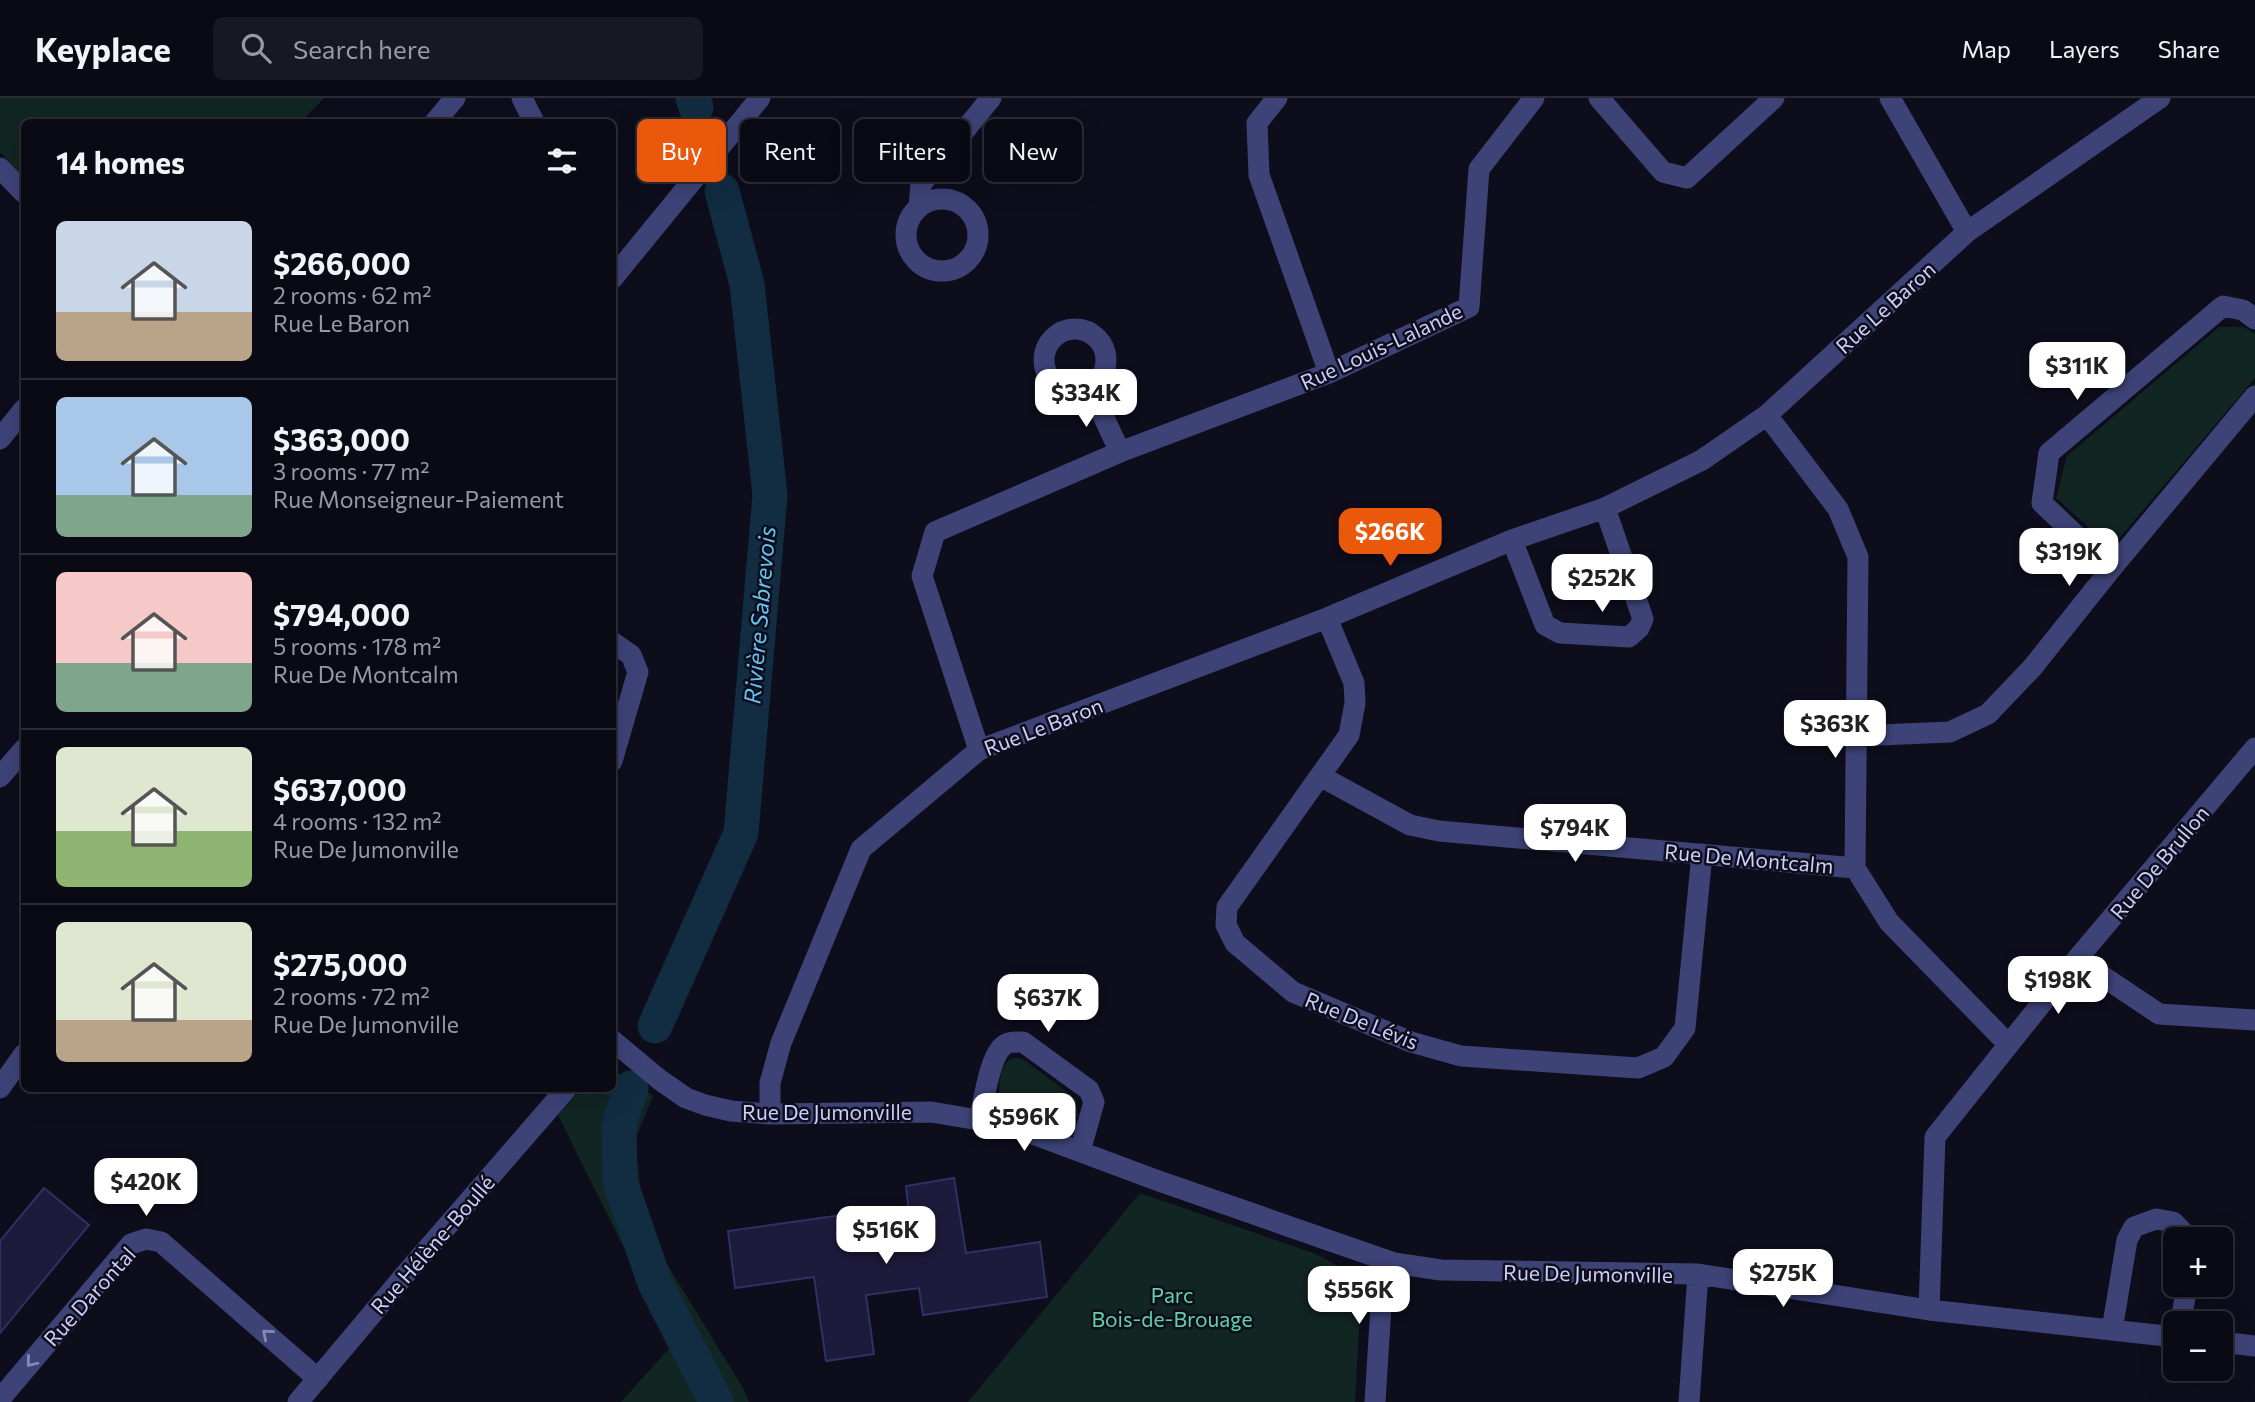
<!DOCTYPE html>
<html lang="en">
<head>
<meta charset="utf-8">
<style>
	:root { --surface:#0a0a15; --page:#181822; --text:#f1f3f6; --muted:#999aa0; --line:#2a2b34; --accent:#ea580c }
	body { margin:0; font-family:Commissioner,sans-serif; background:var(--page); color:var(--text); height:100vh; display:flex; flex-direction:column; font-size:26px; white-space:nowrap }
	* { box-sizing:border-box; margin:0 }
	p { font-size:23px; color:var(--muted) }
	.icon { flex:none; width:38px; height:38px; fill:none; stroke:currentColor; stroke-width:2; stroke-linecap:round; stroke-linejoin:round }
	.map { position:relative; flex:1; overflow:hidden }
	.details { position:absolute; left:21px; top:21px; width:595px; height:973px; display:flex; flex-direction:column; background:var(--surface); border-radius:10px; box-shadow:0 7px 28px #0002,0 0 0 2px var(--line) }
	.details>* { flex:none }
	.guide { position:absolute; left:637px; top:21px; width:665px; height:63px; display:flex; gap:14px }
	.controls { position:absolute; left:2163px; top:1129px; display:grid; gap:14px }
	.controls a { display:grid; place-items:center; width:70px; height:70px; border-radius:10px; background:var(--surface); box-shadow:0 7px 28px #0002,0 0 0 2px var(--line); font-size:35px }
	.price { position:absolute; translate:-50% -60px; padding:0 16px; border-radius:14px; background:#fff; color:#222; font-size:23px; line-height:46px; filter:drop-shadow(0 2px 4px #0008) }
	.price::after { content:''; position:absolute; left:50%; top:42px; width:21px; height:16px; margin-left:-10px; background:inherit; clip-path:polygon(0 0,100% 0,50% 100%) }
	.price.on { background:var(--accent); color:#fff }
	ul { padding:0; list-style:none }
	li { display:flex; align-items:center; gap:21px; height:175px; padding:0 35px }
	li+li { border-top:2px solid var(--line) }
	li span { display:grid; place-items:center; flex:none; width:196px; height:140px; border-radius:10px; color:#555 }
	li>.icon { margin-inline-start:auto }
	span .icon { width:84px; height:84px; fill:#fffc; stroke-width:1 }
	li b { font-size:30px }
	h2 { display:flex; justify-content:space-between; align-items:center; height:84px; padding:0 35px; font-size:30px }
	.tag { padding:0 24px; border-radius:10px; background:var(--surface); box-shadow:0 7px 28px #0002,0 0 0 2px var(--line); font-size:24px; line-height:63px }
	.tag.on { background:var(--accent); color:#fff }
	header { display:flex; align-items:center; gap:42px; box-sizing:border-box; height:98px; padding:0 35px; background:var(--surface); border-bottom:2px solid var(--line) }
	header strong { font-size:33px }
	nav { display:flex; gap:38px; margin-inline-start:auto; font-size:24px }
	.search { width:490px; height:63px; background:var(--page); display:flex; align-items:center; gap:18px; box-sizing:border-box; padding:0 24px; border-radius:10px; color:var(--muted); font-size:26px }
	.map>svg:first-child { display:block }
	.green { fill:#112522 }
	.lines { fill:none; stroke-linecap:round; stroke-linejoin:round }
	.river { stroke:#122c41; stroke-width:35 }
	.building { fill:#1d1b3b; stroke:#322f65; stroke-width:2 }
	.minor { stroke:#3d4377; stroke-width:21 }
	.oneway { stroke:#8588b8 }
	.labels { text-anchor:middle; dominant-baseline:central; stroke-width:5; stroke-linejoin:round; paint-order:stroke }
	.street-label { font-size:21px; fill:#cdcefa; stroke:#0e0d1c }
	.park-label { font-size:21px; fill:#61d2a6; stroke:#0e0d1c }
	.water-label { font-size:23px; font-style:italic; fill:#65c4f1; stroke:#0e0d1c }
</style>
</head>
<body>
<header>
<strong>Keyplace</strong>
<div class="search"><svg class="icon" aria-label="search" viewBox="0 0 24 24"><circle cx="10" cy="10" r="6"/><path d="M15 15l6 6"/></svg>Search here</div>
<nav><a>Map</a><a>Layers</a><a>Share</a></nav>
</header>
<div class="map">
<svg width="2255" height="1304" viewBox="0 0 2255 1304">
	<rect width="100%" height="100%" fill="#0e0d1c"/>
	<path class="green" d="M0 0H324L301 24H24V80L0 54Z
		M2219 229H2244L2255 236V280L2111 450 2056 400 2067 358Z
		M1016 960 1023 961 1076 1001 1078 1018 1069 1026 1062 1029 1002 1006C997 997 999 975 1006 965 1009 961 1011 961 1016 960Z
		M613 973 630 980 653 998 635 1042 645 1130 743 1290 749 1304H621L672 1247 558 1017 581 991 612 990Z
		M1140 1095 1316 1156 1349 1174 1361 1194 1355 1304H968Z"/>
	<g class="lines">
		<path class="river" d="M693 0 696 9
			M655 928 741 735 770 397 747 186 722 93
			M631 990 619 1027 620 1084 655 1185 716 1304"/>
	</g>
	<path class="building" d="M954 1080 966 1155 1040 1144 1047 1199 923 1217 919 1190 866 1197 874 1256 826 1263 814 1179 735 1190 728 1133 857 1115 861 1144 911 1136 906 1088Z
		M44 1090 89 1127 0 1235V1143Z"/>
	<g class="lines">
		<path class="minor" d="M522 0 534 24
			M1277 0 1257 25 1259 77 1329 275
			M1599 0 1663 74 1687 80 1774 0
			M1890 0 1967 134
			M435 24 455 0
			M0 70 24 95
			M906 137a36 36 0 1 1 72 0a36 36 0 1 1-72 0Z
			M919 109 921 86 991 0
			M612 181 760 0
			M1044 262a31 31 0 1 1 62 0a31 31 0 1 1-62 0Z
			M1090 290 1120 354
			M1767 317 1838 411 1858 459 1855 770 1889 824 2008 946
			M0 341 24 311
			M1512 442 1545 527 1560 535 1629 539 1639 530 1643 521 1605 410
			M2111 471 2042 405 2049 355 2223 208 2243 212 2255 221
			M1327 520 1354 585 1355 605 1349 637 1227 809 1226 827 1235 845 1293 894 1411 944 1461 958 1638 970 1664 959 1685 930 1702 756
			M612 544 631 557 638 574 612 663
			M1856 638 1950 634 1988 616 2032 570 2111 471 2255 298
			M979 652 922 478 935 434 1120 354 1329 275 1469 209 1479 71 1534 0
			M1320 678 1410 727 1439 733 1855 770
			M0 679 24 651
			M2077 861 2159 916 2255 922
			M612 942 660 982 686 1000 705 1007 731 1013 770 1016 931 1014 979 1022 1022 1032 1156 1082 1394 1165 1441 1172 1698 1176 1929 1212 2175 1239
			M0 990 24 956
			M770 1016V985L781 945 861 751 979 652 1327 520 1512 442 1605 410 1702 362 1767 317 1967 134 2160 0
			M979 1022C984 1003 989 963 1001 950 1007 943 1014 944 1023 944L1089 992 1094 1004 1080 1053
			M1929 1212 1935 1039 2077 861 2255 650
			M2181 1225 2187 1186
			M2112 1232 2127 1142 2134 1129 2156 1121 2173 1124 2186 1137 2188 1141
			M2221 1244 2255 1248
			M0 1301 131 1146 146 1141 161 1144 318 1281
			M298 1304 409 1172 567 990
			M1375 1304 1381 1208 1384 1193 1394 1165
			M1689 1304 1698 1176"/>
	</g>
	<defs><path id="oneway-chevron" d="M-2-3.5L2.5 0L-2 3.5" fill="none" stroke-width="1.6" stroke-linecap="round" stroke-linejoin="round" transform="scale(1.75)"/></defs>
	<g class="oneway">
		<use href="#oneway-chevron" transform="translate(267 1236) rotate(-139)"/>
		<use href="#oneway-chevron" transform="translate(31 1264) rotate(130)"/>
	</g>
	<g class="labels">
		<g class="street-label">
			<text transform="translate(1885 209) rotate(-42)">Rue Le Baron</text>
			<text transform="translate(1381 248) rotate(-25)">Rue Louis-Lalande</text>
			<text transform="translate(1043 628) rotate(-21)">Rue Le Baron</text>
			<text transform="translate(1749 760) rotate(5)">Rue De Montcalm</text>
			<text transform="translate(2159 764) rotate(-50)">Rue De Brullon</text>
			<text transform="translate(1362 922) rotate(22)">Rue De Lévis</text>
			<text x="827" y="1013">Rue De Jumonville</text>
			<text transform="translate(432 1146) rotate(-49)">Rue Hélène-Boullé</text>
			<text transform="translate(1588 1175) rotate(1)">Rue De Jumonville</text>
			<text transform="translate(89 1198) rotate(-48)">Rue Darontal</text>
		</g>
		<g class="park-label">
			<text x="1172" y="1196">Parc<tspan x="1172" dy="24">Bois-de-Brouage</tspan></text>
		</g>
		<g class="water-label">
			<text transform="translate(759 517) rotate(-85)">Rivière Sabrevois</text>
		</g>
	</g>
</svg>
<div class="controls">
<a>+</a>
<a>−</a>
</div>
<b class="price" style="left:2077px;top:304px">$311K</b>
<b class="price" style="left:1086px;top:331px">$334K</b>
<b class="price on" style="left:1390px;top:470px">$266K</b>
<b class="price" style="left:2069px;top:490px">$319K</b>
<b class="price" style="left:1602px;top:516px">$252K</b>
<b class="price" style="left:1835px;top:662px">$363K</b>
<b class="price" style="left:1575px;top:766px">$794K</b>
<b class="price" style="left:2058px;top:918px">$198K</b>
<b class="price" style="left:1048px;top:936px">$637K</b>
<b class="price" style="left:1024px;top:1055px">$596K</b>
<b class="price" style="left:146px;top:1120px">$420K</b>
<b class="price" style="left:886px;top:1168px">$516K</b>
<b class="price" style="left:1783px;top:1211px">$275K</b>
<b class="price" style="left:1359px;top:1228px">$556K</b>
<div class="guide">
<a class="tag on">Buy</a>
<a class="tag">Rent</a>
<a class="tag">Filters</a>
<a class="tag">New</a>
</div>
<section class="details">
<h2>14 homes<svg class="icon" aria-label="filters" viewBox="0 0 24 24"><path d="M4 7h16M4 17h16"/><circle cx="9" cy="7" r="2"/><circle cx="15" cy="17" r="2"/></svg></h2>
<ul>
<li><span style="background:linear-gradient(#c9d6e8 65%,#b9a48a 0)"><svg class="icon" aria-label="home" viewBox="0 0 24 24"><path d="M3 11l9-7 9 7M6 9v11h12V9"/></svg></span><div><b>$266,000</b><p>2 rooms · 62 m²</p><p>Rue Le Baron</p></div></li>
<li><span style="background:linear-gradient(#a9c7e8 70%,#7fa58c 0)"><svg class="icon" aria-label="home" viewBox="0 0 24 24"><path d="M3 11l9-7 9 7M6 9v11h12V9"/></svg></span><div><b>$363,000</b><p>3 rooms · 77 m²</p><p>Rue Monseigneur-Paiement</p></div></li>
<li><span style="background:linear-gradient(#f6c9c9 65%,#7fa58c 0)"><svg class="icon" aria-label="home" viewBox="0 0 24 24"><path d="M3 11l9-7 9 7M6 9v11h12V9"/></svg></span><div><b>$794,000</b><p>5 rooms · 178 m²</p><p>Rue De Montcalm</p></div></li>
<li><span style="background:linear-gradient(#dfe7d0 60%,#8fb573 0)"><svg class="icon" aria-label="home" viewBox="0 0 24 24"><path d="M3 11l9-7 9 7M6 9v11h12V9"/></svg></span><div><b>$637,000</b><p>4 rooms · 132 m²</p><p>Rue De Jumonville</p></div></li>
<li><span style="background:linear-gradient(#dfe7d0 70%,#b9a48a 0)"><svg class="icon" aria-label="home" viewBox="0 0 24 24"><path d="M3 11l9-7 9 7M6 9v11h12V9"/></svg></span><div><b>$275,000</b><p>2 rooms · 72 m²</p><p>Rue De Jumonville</p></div></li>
</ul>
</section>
</div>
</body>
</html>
